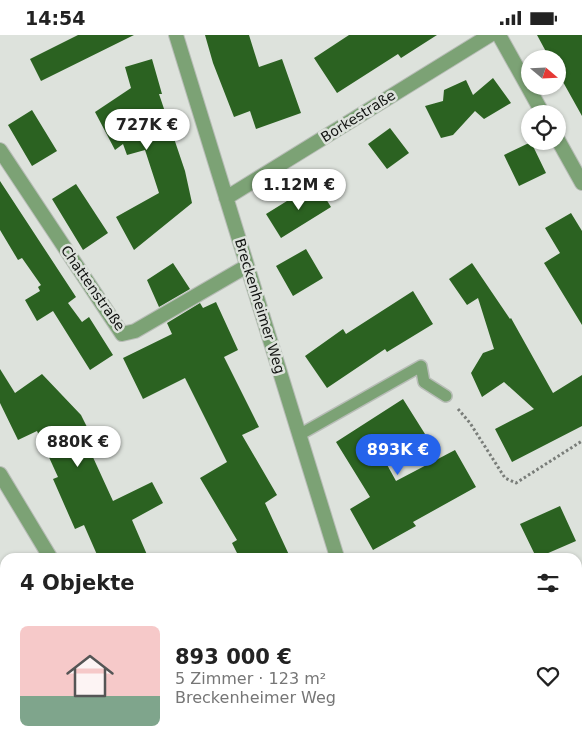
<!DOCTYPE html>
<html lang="de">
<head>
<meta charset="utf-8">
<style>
	:root { --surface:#fff; --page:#f6f6f6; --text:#222; --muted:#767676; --line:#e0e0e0; --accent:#2563eb }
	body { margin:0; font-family:"DejaVu Sans",sans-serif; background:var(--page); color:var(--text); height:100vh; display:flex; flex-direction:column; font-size:19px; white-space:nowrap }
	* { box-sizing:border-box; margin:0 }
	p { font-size:16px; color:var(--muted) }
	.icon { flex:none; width:28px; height:28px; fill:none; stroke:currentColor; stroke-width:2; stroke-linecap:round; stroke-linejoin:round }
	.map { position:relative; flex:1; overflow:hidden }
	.panel { position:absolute; left:0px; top:518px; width:582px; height:196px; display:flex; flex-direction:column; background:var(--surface); border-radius:15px 15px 0 0; box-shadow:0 1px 4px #0004 }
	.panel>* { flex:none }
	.needle { width:32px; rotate:109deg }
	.tools { position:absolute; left:521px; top:15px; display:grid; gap:10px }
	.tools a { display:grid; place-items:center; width:45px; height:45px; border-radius:50%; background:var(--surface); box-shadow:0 1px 4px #0004; font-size:25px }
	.price { position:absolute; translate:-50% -42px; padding:0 11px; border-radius:18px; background:#fff; color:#222; font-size:16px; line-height:32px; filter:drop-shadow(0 1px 2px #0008) }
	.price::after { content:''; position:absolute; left:50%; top:30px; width:15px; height:11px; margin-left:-8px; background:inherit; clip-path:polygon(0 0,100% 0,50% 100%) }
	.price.active { background:var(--accent); color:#fff }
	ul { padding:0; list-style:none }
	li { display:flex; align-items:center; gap:15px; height:125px; padding:0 20px }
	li+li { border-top:1px solid var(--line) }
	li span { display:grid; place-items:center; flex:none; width:140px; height:100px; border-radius:8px; color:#555 }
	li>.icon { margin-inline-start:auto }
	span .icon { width:60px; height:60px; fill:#fffc; stroke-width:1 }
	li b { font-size:21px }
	h2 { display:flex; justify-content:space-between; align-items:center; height:60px; padding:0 20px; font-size:21px }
	.status { display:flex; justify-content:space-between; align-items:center; height:35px; padding:0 25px; background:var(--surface); direction:ltr }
	.status svg { height:14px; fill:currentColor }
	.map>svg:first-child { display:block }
	.green { fill:#b6deaf }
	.building { fill:#2b6221 }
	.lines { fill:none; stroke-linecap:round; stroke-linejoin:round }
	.service-casing { stroke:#b8bdb7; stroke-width:14 }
	.minor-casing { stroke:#b8bdb7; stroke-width:16 }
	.path { stroke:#797d79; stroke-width:3; stroke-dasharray:2.5 2.5; stroke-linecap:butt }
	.service { stroke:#7ca275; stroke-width:11 }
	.minor { stroke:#7ca275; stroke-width:14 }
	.labels { text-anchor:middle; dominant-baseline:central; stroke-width:5; stroke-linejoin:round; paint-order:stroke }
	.street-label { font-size:14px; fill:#101210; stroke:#dde2dc }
</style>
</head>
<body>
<div class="status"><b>14:54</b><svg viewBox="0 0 49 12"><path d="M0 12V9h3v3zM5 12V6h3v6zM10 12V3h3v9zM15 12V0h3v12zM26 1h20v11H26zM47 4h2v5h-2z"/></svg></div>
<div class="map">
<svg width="582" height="713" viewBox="0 0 582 713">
	<rect width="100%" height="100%" fill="#dde2dc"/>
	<path class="green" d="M302 709H359L361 713H293Z"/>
	<path class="building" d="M78 0H134L41 46 30 24Z
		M205 0H249L259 32 282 24 301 78 256 94 250 76 234 82 213 28Z
		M349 0H437L401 23 398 19 337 58 314 23Z
		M537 0H582V81L558 38V24H550Z
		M152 24 162 59H159L185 136 192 168 134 215 116 182 159 158 145 115 127 120 123 109 115 115 95 77 131 53 125 32Z
		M493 43 511 68 484 84 475 76 453 100 441 103 425 71 443 66 444 55 466 45 473 60Z
		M32 75 57 116 32 131 8 90Z
		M390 93 409 118 387 134 368 109Z
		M531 107 546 138 519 151 504 120Z
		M0 146 76 262 68 268 82 287 89 282 113 320 90 335 53 276 37 286 25 265 40 256 38 252 41 250 22 223 18 225 0 195Z
		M316 148 331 172 281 203 266 179Z
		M76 149 108 198 83 215 52 164Z
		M571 178 582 196V290L544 228 560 218 545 193Z
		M306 214 323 243 293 261 276 231Z
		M173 228 190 254 159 272 147 245Z
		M472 228 510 284 511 283 553 358 582 340V391L512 427 495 394 534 374 504 347 482 362 471 338 483 318 494 314 478 263 467 270 449 244Z
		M413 256 433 289 387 317 385 314 327 353 305 321 343 294 346 299Z
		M216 267 238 315 224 322 259 392 242 400 277 460 265 468 290 522H239L232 508 237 505 200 443 227 427 185 343 143 364 123 323 172 299 167 288 200 268 203 273Z
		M0 334 15 358 42 339 81 380 93 404 86 407 113 466 152 447 163 468 132 485 148 522H98L84 490 75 494 53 444 58 442 37 396 18 405 0 368Z
		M403 364 425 399 385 426 396 446 455 415 476 452 413 487 416 491 373 515 350 474 370 462 336 407Z
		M560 471 576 506 539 522H536L520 489Z"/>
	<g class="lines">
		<defs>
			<path id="service" d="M299 400 421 331 424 347 446 361
				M0 566 5 564"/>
			<path id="minor" d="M176 0 337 522
				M499 0 543 79
				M558 105 582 148
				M0 115 122 299 135 296 247 231
				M226 163 490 0
				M0 439 50 522
				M578 547 582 545
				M136 709 137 713
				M395 709 397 713
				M213 713 223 709"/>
		</defs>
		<use href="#service" class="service-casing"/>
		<use href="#minor" class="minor-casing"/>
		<path class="path" d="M458 374 470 388 505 443 516 448 582 406"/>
		<use href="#service" class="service"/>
		<use href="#minor" class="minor"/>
	</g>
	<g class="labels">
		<g class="street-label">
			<text transform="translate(358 81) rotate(-32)">Borkestraße</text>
			<text transform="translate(93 253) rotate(55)">Chattenstraße</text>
			<text transform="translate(260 271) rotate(73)">Breckenheimer Weg</text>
		</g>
	</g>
</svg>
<div class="tools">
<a><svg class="needle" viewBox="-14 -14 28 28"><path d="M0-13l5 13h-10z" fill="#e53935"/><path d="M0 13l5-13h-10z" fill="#767676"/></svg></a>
<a><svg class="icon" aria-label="locate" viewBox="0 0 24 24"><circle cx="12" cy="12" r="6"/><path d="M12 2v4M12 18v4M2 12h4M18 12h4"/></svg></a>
</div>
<b class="price" style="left:147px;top:116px">727K €</b>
<b class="price" style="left:299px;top:176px">1.12M €</b>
<b class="price" style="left:78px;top:433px">880K €</b>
<b class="price active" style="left:398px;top:441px">893K €</b>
<section class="panel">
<h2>4 Objekte<svg class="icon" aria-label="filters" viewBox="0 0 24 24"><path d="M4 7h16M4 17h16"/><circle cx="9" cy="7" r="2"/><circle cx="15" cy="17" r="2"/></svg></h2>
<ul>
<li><span style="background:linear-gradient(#f6c9c9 70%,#7fa58c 0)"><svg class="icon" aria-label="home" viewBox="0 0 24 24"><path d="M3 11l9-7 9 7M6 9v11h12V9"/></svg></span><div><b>893 000 €</b><p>5 Zimmer · 123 m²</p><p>Breckenheimer Weg</p></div><svg class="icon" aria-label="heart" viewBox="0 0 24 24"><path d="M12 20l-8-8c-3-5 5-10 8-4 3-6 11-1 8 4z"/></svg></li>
</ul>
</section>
</div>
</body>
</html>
